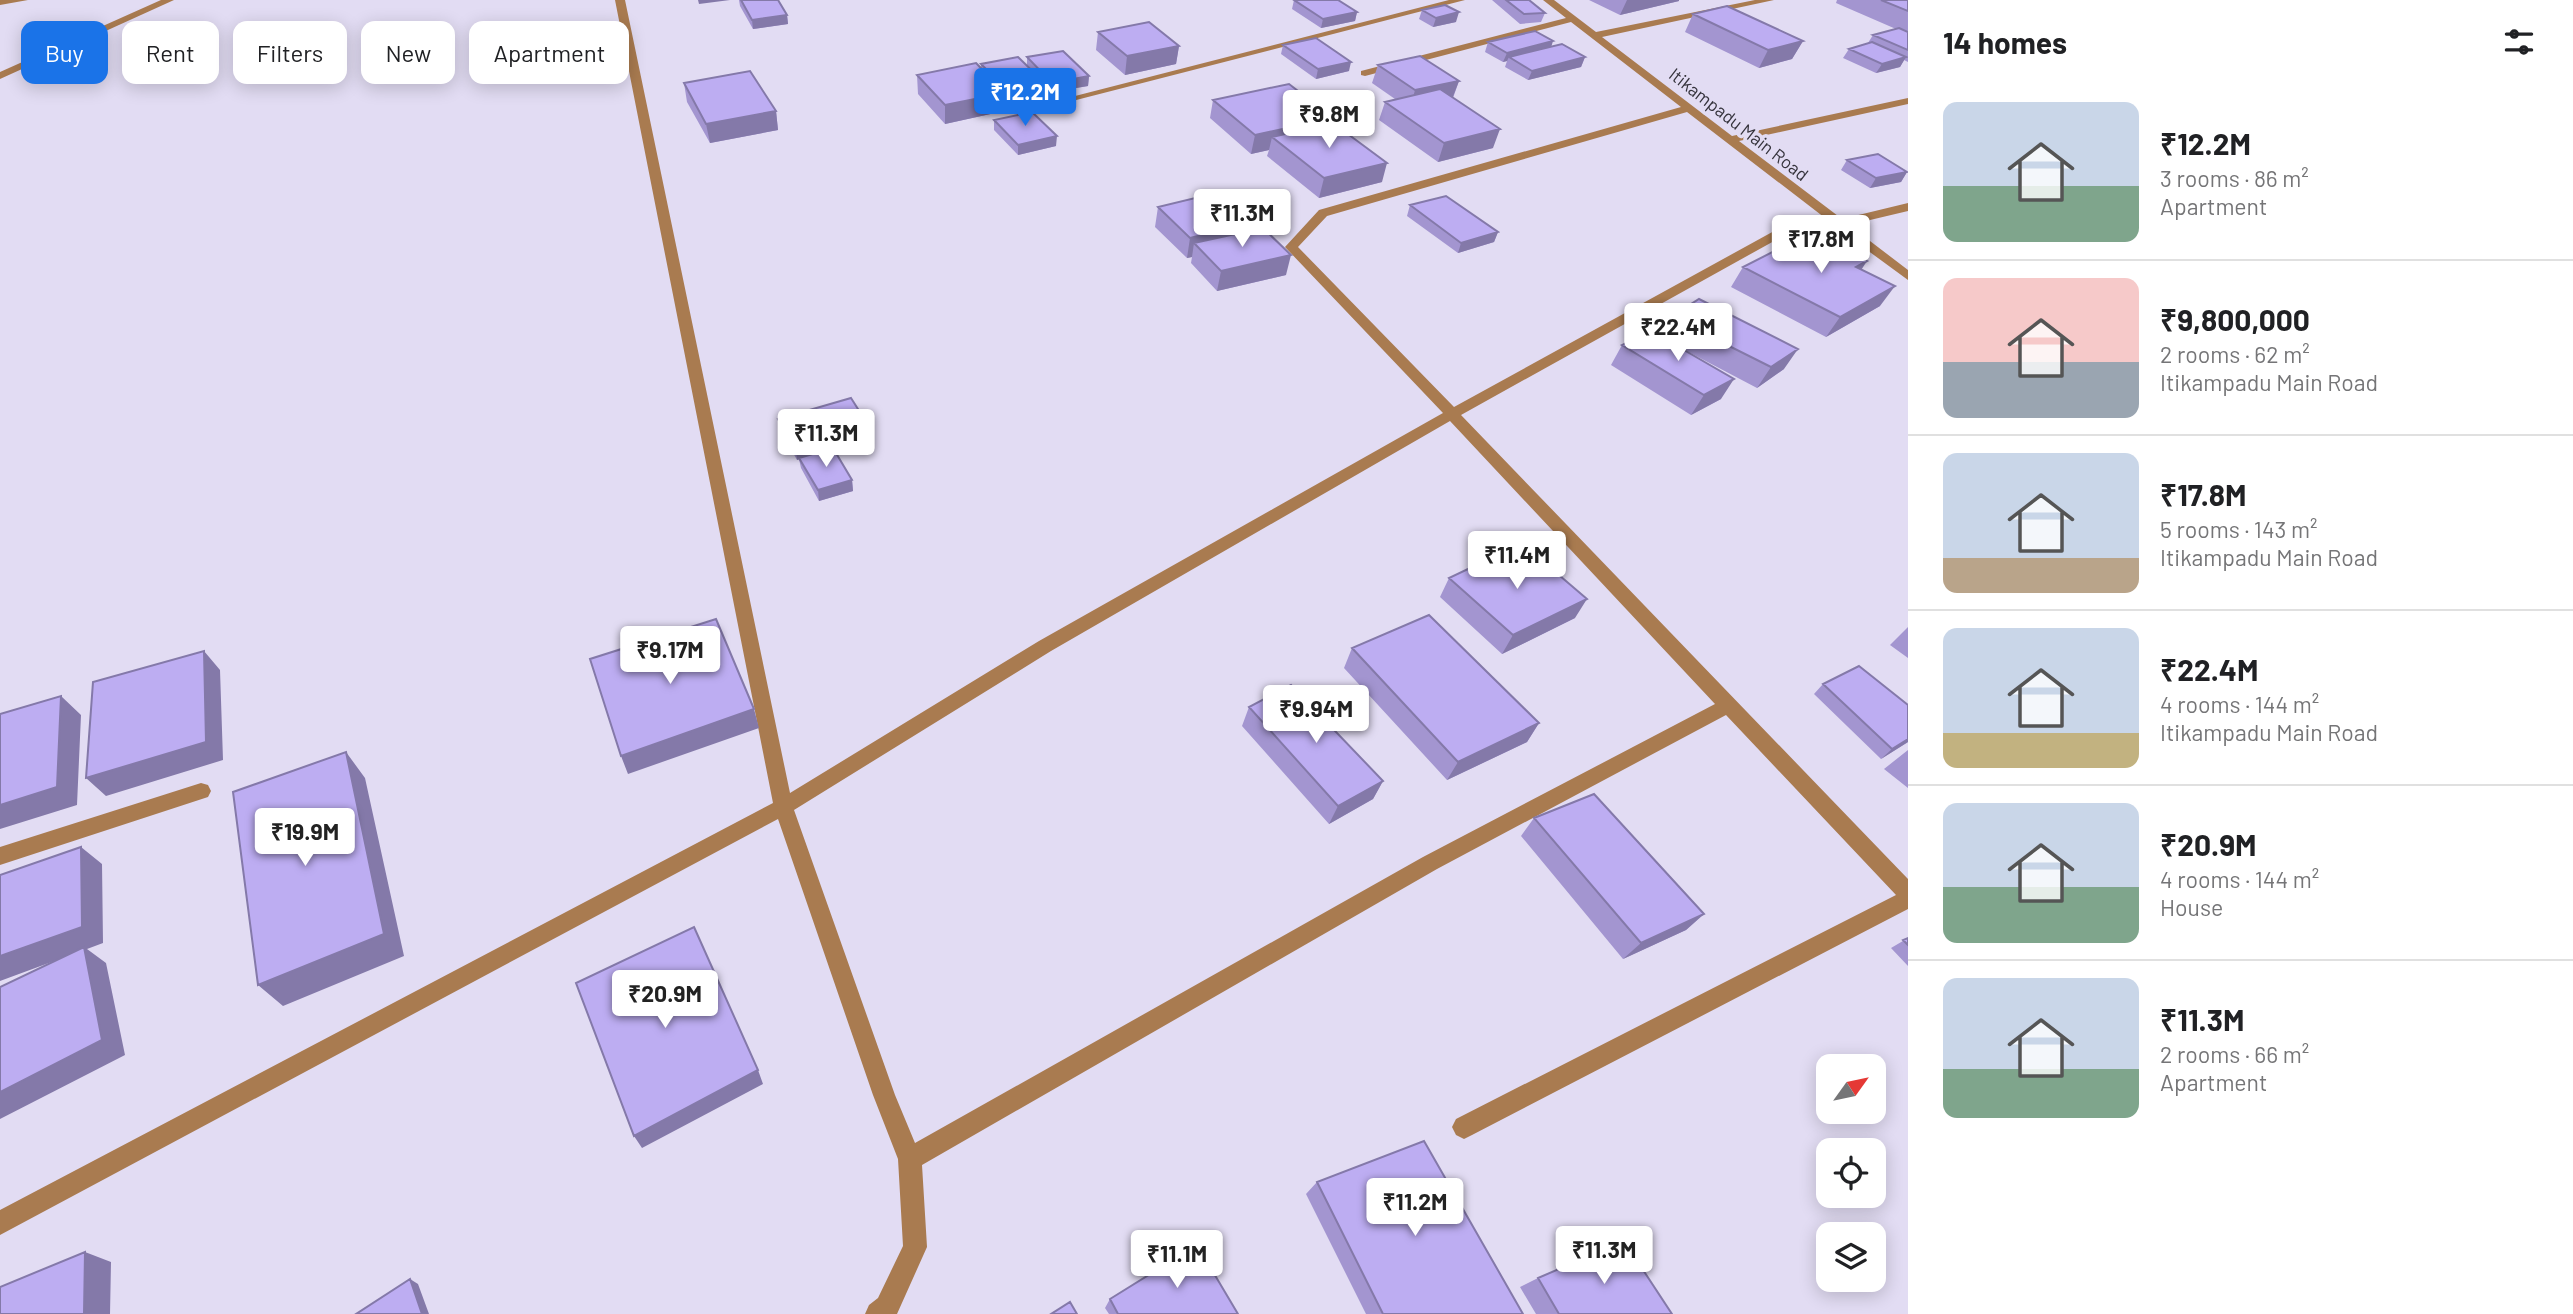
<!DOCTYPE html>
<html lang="en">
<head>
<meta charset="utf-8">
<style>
	:root { --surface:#fff; --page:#f2f2f2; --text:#202124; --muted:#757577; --line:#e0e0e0; --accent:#1a73e8 }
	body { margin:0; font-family:Barlow,sans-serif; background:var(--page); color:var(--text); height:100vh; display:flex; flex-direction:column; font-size:26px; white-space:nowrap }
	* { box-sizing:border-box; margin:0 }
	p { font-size:23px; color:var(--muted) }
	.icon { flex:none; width:38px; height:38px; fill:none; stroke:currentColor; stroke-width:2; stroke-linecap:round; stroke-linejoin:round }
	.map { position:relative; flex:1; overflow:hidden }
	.sheet { display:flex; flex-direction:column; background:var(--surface); width:665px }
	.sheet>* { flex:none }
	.guide { position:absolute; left:21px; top:21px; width:665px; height:63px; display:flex; gap:14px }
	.needle { width:46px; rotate:57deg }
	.controls { position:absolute; left:1816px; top:1054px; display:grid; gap:14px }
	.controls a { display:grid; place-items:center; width:70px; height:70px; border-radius:14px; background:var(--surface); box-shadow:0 4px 18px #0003; font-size:35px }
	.price { position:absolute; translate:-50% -60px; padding:0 16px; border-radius:7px; background:#fff; color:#222; font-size:23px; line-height:46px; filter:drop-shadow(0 2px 4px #0008) }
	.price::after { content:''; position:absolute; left:50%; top:42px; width:21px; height:16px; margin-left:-10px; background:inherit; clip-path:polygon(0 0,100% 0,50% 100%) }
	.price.active { background:var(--accent); color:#fff }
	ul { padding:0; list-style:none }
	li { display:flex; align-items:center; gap:21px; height:175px; padding:0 35px }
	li+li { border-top:2px solid var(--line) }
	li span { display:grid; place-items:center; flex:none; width:196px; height:140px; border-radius:14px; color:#555 }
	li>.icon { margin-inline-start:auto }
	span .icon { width:84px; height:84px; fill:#fffc; stroke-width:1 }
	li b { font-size:30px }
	h2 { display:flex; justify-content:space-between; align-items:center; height:84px; padding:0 35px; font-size:30px }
	.chip { padding:0 24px; border-radius:14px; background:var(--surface); box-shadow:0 4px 18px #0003; font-size:24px; line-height:63px }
	.chip.active { background:var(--accent); color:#fff }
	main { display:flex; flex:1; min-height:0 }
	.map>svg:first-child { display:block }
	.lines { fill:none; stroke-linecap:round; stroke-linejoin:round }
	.minor { fill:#a97b50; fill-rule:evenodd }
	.wall { fill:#a395d0 }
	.shaded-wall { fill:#8479a9 }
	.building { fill:#bdadf2; stroke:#8479a9; stroke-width:2 }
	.labels { text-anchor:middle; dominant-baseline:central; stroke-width:7; stroke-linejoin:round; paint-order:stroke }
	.far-street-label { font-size:18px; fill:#35333c; stroke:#e2dcf3 }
</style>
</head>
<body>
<main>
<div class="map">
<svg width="1908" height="1314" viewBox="0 0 1908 1314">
	<rect width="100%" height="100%" fill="#e2dcf3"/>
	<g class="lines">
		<path class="minor" d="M0 0H28L0 5Z
			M161 0H174L0 79V72Z
			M615 0H625L790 793 1039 641 1443 413 1285 247 1319 210 1681 107 1571 22 1365 76 1361 75V71L1566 18 1543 0H1554L1596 32 1755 0H1774L1602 37 1732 136 1908 98V104L1739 141 1842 219 1908 203V211L1849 225 1908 270V280L1837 228 1792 231 1461 415 1908 879V909L1472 1135 1464 1139 1456 1135 1452 1127 1456 1119 1896 895 1726 715 1437 869 922 1165 927 1247 897 1314H865L869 1305 878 1298 903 1246 898 1159 873 1095 778 819 0 1235V1210L773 803ZM1687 112 1829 221 1785 225 1454 407 1298 247 1327 216ZM1450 421 1715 704 1423 857 915 1143 895 1095 794 810 1051 651Z
			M1449 0H1465L1045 108 1040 105Z
			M201 783 208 785 211 791 208 797 0 865V847Z"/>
	</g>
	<path class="wall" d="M739 0H778L787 15 788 24 753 29 740 6Z
		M1294 0 1357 12 1355 21 1321 28 1292 9Z
		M1492 0H1529L1545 13 1541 22 1520 24Z
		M1589 0H1679V1L1620 15Z
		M1837 0H1908V62L1904 60 1900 67 1876 73 1843 58 1849 49 1868 43 1873 35 1896 29 1836 3Z
		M1422 10 1456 22 1433 27 1419 19Z
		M1693 14 1803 41 1792 59 1759 68 1685 32Z
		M1098 32 1179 46 1176 64 1125 75 1096 50Z
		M1488 42 1551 47 1585 57 1581 67 1528 80 1505 67 1507 61 1503 62 1485 52Z
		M1283 45 1349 71 1316 79 1281 54Z
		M1027 57 1089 76 1088 86 1052 92 1048 89V96L1011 104 1005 98 1004 111 945 124 918 94 917 75 981 68V64L1027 66Z
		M1378 65 1459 81 1453 98 1493 148 1438 162 1379 120 1385 102 1395 99 1372 83Z
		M684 83 776 111 778 130 710 143 687 102Z
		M1213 100 1333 118 1331 123 1382 182 1319 198 1267 156 1269 150 1251 154 1210 118Z
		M994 120 1056 146 1018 155 994 130Z
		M1847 160 1907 172 1901 182 1870 188 1841 170Z
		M1410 205 1498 232 1494 242 1458 253 1407 216Z
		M1158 207 1256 230 1286 275 1217 291 1191 263 1192 257 1187 258 1155 227Z
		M1743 267 1861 270 1880 306 1826 337 1731 287Z
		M1671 317 1784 369 1757 388 1679 347 1721 399 1691 415 1611 365 1622 345 1660 336Z
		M778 419 871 439 834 450 852 480 853 491 819 501 801 468 799 459 797 460 780 429Z
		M1449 578 1575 618 1502 654 1440 597Z
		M1908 627V658L1890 645Z
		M1352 648 1539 723 1527 742 1447 780 1344 668Z
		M1823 684 1908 742 1881 759 1814 694Z
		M1249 707 1383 781 1373 799 1329 824 1242 726Z
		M1908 750V788L1884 769Z
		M1534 818 1704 914 1686 930 1623 959 1521 836Z
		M1908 938V966L1891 948Z
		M1317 1182 1523 1314H1366L1306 1194Z
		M1538 1278 1672 1314H1536L1520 1287Z
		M1110 1299 1238 1314H1109L1105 1308Z"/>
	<path class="shaded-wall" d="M698 0H730L699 4Z
		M1627 0H1679V1L1620 15Z
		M1357 12 1355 21 1321 28 1323 19Z
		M1459 12 1456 22 1433 27 1436 18Z
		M787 15 788 24 753 29 752 20Z
		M1553 41 1550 51 1509 57 1507 61 1503 62 1507 53Z
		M1803 41 1792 59 1759 68 1768 50Z
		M1179 46 1176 64 1125 75 1127 56Z
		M1585 57 1581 67 1528 80 1532 71Z
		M1906 57 1900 67 1876 73 1882 64Z
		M1351 62 1349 71 1316 79 1318 69Z
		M1089 76 1088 86 1052 92V83Z
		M1459 81 1452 99 1410 109 1415 90Z
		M1049 87 1048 96 1011 104V94Z
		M1005 93 1004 111 945 124V105Z
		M776 111 778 130 710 143 706 124Z
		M1333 118 1328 137H1272L1269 150 1251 154 1255 135Z
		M1500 129 1493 148 1438 162 1444 143Z
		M1057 136 1056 146 1018 155V145Z
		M1387 163 1382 182 1319 198 1324 178Z
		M1907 172 1901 182 1870 188 1876 178Z
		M1258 221 1254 241 1194 243 1192 257 1187 258 1190 238Z
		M1498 232 1494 242 1458 253 1461 243Z
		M1291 255 1286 275 1217 291 1221 271Z
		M1867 261 1854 281 1856 267Z
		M1895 286 1880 306 1826 337 1840 317Z
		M1798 349 1784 369 1757 388 1771 367Z
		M1734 379 1721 399 1691 415 1704 395Z
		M870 428 871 439 797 460 796 450Z
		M852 480 853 491 819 501 818 490Z
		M1587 599 1575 618 1502 654 1513 635Z
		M204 651 220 670 223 760 106 796 86 778Z
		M61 696 81 715 77 805 0 829V805Z
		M754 709 759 728 628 774 621 756Z
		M1539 723 1527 742 1447 780 1458 762Z
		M1908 739V742L1881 759 1892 749Z
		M346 752 365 778 404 956 283 1006 258 985Z
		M1383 781 1373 799 1329 824 1338 806Z
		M81 847 102 864 103 943 87 949 106 963 125 1055 0 1119V1092L84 950 0 981V956Z
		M1704 914 1686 930 1623 959 1641 943Z
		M758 1070 763 1084 642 1148 634 1136Z
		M85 1252 111 1262 110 1314H84Z
		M410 1279 418 1284 429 1314H422Z"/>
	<path class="building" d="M741 0H778L787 15 752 20Z
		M1294 0H1338L1357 12 1323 19Z
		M1506 0H1529L1545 13 1524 14Z
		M1881 0H1908V11Z
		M1445 5 1459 12 1436 18 1422 10Z
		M1727 6 1803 41 1768 50 1693 14Z
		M1149 22 1179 46 1127 56 1098 32Z
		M1899 28 1908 32V50L1873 35Z
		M1535 31 1553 41 1507 53 1488 42Z
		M1316 38 1351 62 1318 69 1283 45Z
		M1872 42 1906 57 1882 64 1849 49Z
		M1562 44 1585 57 1532 71 1509 57Z
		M1063 51 1089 76 1052 83 1027 57Z
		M1420 56 1459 81 1415 90 1378 65Z
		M1018 57 1049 87 1011 94 981 64Z
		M976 63 1005 93 945 105 917 75Z
		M750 71 776 111 706 124 684 83Z
		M1289 84 1333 118 1255 135 1213 100Z
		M1440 89 1500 129 1444 143 1385 102Z
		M1032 112 1057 136 1018 145 994 120Z
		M1333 123 1387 163 1324 178 1272 137Z
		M1878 154 1907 172 1876 178 1847 160Z
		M1224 191 1258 221 1190 238 1158 207Z
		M1446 196 1498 232 1461 243 1410 205Z
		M1263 228 1291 255 1221 271 1194 243Z
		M1810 233 1867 261 1856 267 1895 286 1840 317 1743 267Z
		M1699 299 1798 349 1771 367 1671 317Z
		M1651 331 1734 379 1704 395 1622 345Z
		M851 398 870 428 796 450 778 419Z
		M833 448 852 480 818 490 799 458Z
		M1512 548 1536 569 1546 564 1587 599 1513 635 1449 578Z
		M1429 615 1539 723 1458 762 1352 648Z
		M716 619 754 709 621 756 590 659Z
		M204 651 206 742 86 778 93 682Z
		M1859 666 1908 705V739L1892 749 1823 684Z
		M1291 685 1383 781 1338 806 1249 707Z
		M61 696 57 787 0 805V714Z
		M346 752 384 934 258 985 233 792Z
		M1594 794 1704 914 1641 943 1534 818Z
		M81 847 82 927 0 956V875Z
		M694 927 758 1070 634 1136 576 983Z
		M1908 938V945L1903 940Z
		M84 947 102 1040 0 1092V987Z
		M1424 1141 1523 1314H1383L1317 1182Z
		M1624 1241 1672 1314H1559L1538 1278Z
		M1197 1245 1238 1314H1118L1110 1299Z
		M85 1252 84 1314H0V1287Z
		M410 1279 422 1314H356Z
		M1070 1302 1077 1314H1051Z"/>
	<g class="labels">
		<g class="far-street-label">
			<text transform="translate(1739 124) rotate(38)">Itikampadu Main Road</text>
		</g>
	</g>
</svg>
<div class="controls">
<a><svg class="needle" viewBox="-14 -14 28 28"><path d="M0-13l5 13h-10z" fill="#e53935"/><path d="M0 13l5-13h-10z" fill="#757577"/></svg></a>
<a><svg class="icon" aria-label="locate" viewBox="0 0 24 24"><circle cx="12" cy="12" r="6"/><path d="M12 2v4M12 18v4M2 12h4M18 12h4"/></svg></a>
<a><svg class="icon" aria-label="layers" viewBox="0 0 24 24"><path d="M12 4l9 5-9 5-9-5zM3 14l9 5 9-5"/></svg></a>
</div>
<b class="price active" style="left:1025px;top:128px">₹12.2M</b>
<b class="price" style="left:1329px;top:150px">₹9.8M</b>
<b class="price" style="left:1242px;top:249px">₹11.3M</b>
<b class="price" style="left:1821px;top:275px">₹17.8M</b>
<b class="price" style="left:1678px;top:363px">₹22.4M</b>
<b class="price" style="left:826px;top:469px">₹11.3M</b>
<b class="price" style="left:1517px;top:591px">₹11.4M</b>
<b class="price" style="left:670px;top:686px">₹9.17M</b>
<b class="price" style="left:1316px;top:745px">₹9.94M</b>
<b class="price" style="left:305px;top:868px">₹19.9M</b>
<b class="price" style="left:665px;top:1030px">₹20.9M</b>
<b class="price" style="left:1415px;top:1238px">₹11.2M</b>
<b class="price" style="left:1604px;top:1286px">₹11.3M</b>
<b class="price" style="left:1177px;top:1290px">₹11.1M</b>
<div class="guide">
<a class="chip active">Buy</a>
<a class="chip">Rent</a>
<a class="chip">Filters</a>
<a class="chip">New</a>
<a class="chip">Apartment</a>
</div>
</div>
<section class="sheet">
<h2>14 homes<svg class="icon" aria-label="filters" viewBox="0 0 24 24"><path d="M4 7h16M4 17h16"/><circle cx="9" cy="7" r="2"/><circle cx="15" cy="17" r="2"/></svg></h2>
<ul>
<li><span style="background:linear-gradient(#c9d6e8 60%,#7fa58c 0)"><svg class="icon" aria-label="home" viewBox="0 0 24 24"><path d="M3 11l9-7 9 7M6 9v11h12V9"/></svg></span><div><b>₹12.2M</b><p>3 rooms · 86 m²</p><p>Apartment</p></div></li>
<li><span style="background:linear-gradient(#f6c9c9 60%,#9aa5b1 0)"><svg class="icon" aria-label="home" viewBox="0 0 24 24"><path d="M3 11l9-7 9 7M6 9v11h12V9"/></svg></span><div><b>₹9,800,000</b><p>2 rooms · 62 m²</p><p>Itikampadu Main Road</p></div></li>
<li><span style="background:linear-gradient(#c9d6e8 75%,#b9a48a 0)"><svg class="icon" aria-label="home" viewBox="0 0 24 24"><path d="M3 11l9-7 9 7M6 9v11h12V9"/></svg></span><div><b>₹17.8M</b><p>5 rooms · 143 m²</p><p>Itikampadu Main Road</p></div></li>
<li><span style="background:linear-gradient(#c9d6e8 75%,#c2b280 0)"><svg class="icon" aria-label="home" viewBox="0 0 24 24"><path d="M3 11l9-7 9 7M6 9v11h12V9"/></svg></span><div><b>₹22.4M</b><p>4 rooms · 144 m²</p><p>Itikampadu Main Road</p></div></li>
<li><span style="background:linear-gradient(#c9d6e8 60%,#7fa58c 0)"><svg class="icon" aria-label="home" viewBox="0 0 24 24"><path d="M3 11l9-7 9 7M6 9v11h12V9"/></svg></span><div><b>₹20.9M</b><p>4 rooms · 144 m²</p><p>House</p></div></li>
<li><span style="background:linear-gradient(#c9d6e8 65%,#7fa58c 0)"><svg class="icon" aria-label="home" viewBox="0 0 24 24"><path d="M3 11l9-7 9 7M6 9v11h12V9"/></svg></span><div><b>₹11.3M</b><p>2 rooms · 66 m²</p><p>Apartment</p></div></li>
</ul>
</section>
</main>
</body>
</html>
